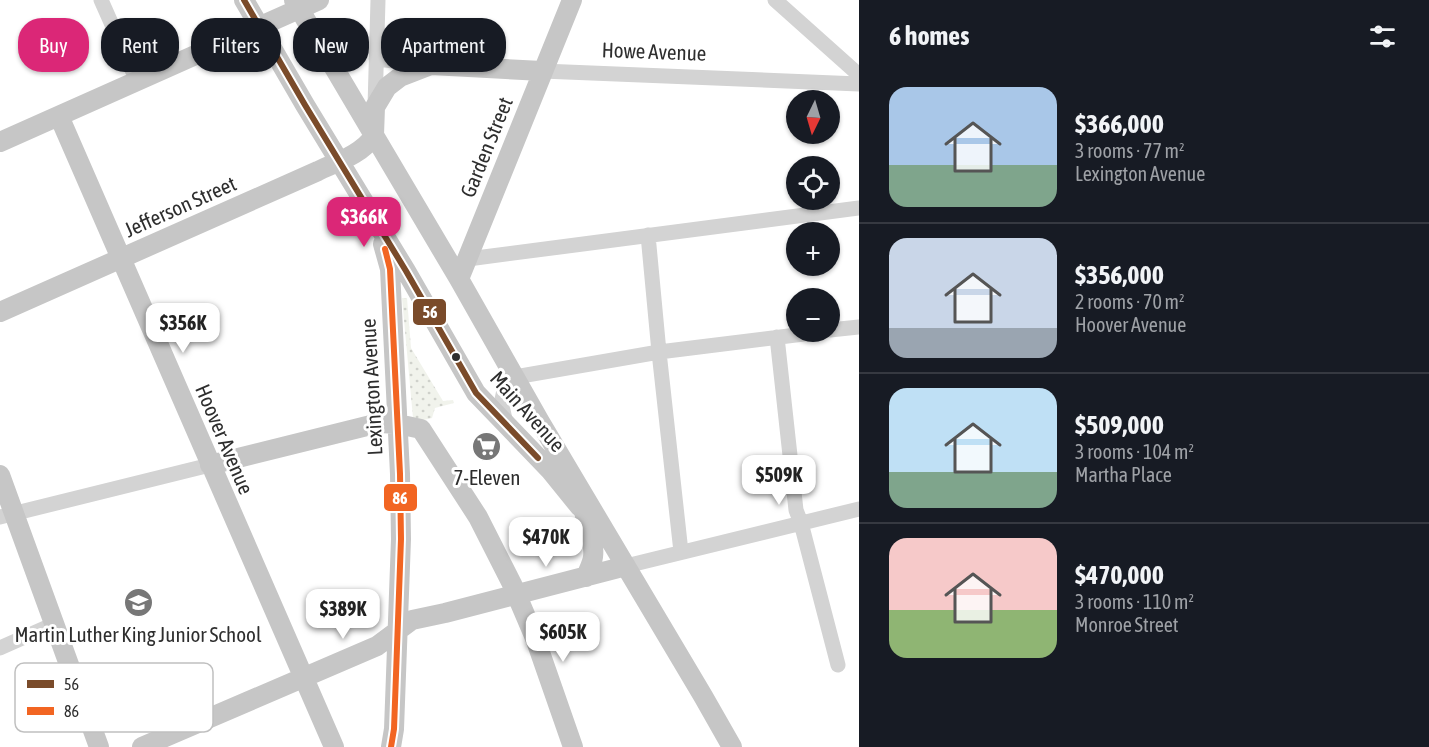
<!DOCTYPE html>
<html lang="en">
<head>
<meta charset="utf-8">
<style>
	:root { --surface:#171b24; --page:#242831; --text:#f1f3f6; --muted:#9ea1a6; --line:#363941; --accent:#db2777 }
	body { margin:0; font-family:"Asap Condensed",sans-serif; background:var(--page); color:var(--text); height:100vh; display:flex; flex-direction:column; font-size:22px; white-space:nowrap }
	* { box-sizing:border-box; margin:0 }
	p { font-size:20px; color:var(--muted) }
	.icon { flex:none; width:33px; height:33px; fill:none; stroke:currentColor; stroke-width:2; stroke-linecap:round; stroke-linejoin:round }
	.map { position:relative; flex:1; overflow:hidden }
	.panel { display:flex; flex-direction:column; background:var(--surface); width:570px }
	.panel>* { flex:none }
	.banner { position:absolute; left:18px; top:18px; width:570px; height:54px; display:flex; gap:12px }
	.needle { width:39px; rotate:185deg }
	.controls { position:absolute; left:786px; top:90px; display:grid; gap:12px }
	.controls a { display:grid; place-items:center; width:54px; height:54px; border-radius:50%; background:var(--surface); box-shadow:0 2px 4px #0004; font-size:30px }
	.price { position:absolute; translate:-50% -51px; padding:0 14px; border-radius:12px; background:#fff; color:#222; font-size:20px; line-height:39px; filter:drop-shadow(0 2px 3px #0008) }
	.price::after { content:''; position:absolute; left:50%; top:36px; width:18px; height:14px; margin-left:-9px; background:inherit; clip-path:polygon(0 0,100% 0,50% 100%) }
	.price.current { background:var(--accent); color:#fff }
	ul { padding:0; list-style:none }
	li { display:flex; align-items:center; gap:18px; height:150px; padding:0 30px }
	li+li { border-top:2px solid var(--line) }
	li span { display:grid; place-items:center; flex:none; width:168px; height:120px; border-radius:18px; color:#555 }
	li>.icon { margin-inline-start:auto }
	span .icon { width:72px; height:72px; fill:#fffc; stroke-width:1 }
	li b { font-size:26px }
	h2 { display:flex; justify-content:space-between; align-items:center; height:72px; padding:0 30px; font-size:26px }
	.chip { padding:0 21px; border-radius:24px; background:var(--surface); box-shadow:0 2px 4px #0004; font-size:21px; line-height:54px }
	.chip.current { background:var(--accent); color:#fff }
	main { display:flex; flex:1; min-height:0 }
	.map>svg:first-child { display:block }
	.park { fill:url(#park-dots) }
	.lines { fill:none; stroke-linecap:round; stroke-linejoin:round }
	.minor { stroke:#d3d3d3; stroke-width:15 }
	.major { stroke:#c6c6c6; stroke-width:20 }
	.bus-1-casing { stroke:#fff; stroke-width:10 }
	.bus-2-casing { stroke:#fff; stroke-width:10 }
	.bus-1 { stroke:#7a4b2a; stroke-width:6 }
	.bus-2 { stroke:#f26522; stroke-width:6 }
	.bus-dot { fill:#2e2e2e; stroke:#fff; stroke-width:2 }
	.labels { text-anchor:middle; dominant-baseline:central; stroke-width:6; stroke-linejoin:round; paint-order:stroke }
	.street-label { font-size:21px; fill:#2e2e2e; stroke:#fff }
	.poi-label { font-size:21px; fill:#2e2e2e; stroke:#fff }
	.key { fill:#fff; stroke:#c0c0c0; stroke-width:1.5 }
	.key-label { font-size:16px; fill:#2e2e2e }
	.line-badge { stroke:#fff; stroke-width:2 }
	.badge-label { font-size:16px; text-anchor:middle; font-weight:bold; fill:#fff }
</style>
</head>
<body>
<main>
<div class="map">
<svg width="859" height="747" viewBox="0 0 859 747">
	<defs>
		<pattern id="park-dots" width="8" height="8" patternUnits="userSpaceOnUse" patternTransform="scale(1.5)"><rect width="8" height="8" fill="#f1f3ec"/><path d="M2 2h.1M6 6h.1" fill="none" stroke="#cfd1cb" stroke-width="1.8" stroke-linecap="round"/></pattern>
	</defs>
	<rect width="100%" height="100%" fill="#fff"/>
	<path class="park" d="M402 298H407L411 348 443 401 453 400 454 403 435 408 432 418 424 420 413 418Z"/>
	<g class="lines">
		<path class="minor" d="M101 0 137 81
			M775 0 859 75
			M376 59 430 65
			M542 71 859 84
			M375 107 378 0
			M648 235 659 352 681 552
			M468 259 859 208
			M830 330 859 327
			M777 337 796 510 801 523 838 665
			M507 426C501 405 497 393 515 377L659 352 820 332
			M0 517 210 465
			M626 566 859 509
			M0 648 54 624"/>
		<path class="major" d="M244 0 305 105 406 271 476 393 550 470 580 507
			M294 0 459 279 540 422 703 696 732 747
			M59 116 334 747
			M374 135 375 107 387 87 400 77 431 65 542 71
			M0 142 319 0
			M383 244 390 269 400 474 401 539 394 729 391 747
			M459 279 572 0
			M0 312 318 171C337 162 362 154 374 136
			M210 465 379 423 398 424 421 429 478 517 512 584 535 638 573 747
			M0 475 99 747
			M584 512C588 526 595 542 593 557 592 564 588 571 586 577
			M142 747 377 646 412 620 445 613 626 566"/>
		<defs>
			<path id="bus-1" d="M244 0 305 105 406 271 476 393 538 458"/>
			<path id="bus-2" d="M385 249 390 269 400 474 401 539 394 729 391 747"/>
		</defs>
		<use href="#bus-1" class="bus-1-casing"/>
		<use href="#bus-2" class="bus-2-casing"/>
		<use href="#bus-1" class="bus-1"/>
		<use href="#bus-2" class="bus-2"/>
	</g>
	<defs>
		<symbol id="supermarket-disc" viewBox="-11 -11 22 22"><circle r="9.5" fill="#777" stroke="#fff"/><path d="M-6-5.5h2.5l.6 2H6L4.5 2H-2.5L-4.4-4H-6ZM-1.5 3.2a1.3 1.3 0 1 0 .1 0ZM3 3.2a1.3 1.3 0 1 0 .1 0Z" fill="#fff"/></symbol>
		<symbol id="school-disc" viewBox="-11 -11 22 22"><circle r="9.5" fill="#777" stroke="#fff"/><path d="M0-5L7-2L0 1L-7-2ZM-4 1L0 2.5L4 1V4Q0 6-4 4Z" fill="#fff"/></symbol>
	</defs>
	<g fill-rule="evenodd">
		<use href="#supermarket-disc" x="470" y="430" width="33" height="33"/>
		<use href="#school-disc" x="122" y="586" width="33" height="33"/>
	</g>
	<circle class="bus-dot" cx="456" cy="357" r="5"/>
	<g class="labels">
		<g class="street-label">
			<text transform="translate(654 51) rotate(2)">Howe Avenue</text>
			<text transform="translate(486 147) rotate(-68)">Garden Street</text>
			<text transform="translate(180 206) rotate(-24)">Jefferson Street</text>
			<text transform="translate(371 387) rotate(-93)">Lexington Avenue</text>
			<text transform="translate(528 411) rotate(48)">Main Avenue</text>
			<text transform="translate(225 439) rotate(67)">Hoover Avenue</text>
		</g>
		<g class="poi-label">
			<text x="487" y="477">7-Eleven</text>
			<text x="138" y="634">Martin Luther King Junior School</text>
		</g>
	</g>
	<rect x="15" y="663" width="198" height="69" rx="9" class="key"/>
	<rect x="27" y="680" width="27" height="8" fill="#7a4b2a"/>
	<rect x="27" y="707" width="27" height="8" fill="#f26522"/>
	<g class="key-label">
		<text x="64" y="690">56</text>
		<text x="64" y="717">86</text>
	</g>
	<g class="line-badge">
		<rect x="412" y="298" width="35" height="28" rx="6" fill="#7a4b2a"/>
		<rect x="383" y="483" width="35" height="29" rx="6" fill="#f26522"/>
	</g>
	<g class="badge-label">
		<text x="430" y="318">56</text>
		<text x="400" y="504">86</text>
	</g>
</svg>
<div class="controls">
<a><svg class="needle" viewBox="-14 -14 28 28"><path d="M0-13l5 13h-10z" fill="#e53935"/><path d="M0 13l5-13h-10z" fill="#9ea1a6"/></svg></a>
<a><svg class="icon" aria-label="locate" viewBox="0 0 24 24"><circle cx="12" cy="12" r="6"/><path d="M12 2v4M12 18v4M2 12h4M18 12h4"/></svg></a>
<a>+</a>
<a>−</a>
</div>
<b class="price current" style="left:364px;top:248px">$366K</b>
<b class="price" style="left:183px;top:354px">$356K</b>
<b class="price" style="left:779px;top:506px">$509K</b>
<b class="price" style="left:546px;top:568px">$470K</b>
<b class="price" style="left:343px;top:640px">$389K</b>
<b class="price" style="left:563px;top:663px">$605K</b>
<div class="banner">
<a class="chip current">Buy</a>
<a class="chip">Rent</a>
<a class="chip">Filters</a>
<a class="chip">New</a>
<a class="chip">Apartment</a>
</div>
</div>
<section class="panel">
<h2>6 homes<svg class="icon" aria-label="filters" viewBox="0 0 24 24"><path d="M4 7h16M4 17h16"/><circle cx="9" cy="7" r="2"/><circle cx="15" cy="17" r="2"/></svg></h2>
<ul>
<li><span style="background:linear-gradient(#a9c7e8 65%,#7fa58c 0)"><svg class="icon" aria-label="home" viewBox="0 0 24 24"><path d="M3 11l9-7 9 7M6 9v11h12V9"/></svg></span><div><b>$366,000</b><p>3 rooms · 77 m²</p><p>Lexington Avenue</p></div></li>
<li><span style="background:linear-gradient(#c9d6e8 75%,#9aa5b1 0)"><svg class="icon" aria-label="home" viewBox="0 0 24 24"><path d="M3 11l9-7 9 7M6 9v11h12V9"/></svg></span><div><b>$356,000</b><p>2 rooms · 70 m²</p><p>Hoover Avenue</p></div></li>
<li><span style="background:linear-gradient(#bfe0f5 70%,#7fa58c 0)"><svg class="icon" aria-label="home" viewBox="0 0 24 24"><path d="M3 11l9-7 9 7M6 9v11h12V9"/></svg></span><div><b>$509,000</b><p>3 rooms · 104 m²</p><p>Martha Place</p></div></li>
<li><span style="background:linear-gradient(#f6c9c9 60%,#8fb573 0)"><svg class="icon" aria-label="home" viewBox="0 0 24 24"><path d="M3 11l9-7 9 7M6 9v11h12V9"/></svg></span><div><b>$470,000</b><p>3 rooms · 110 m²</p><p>Monroe Street</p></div></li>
</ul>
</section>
</main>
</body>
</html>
